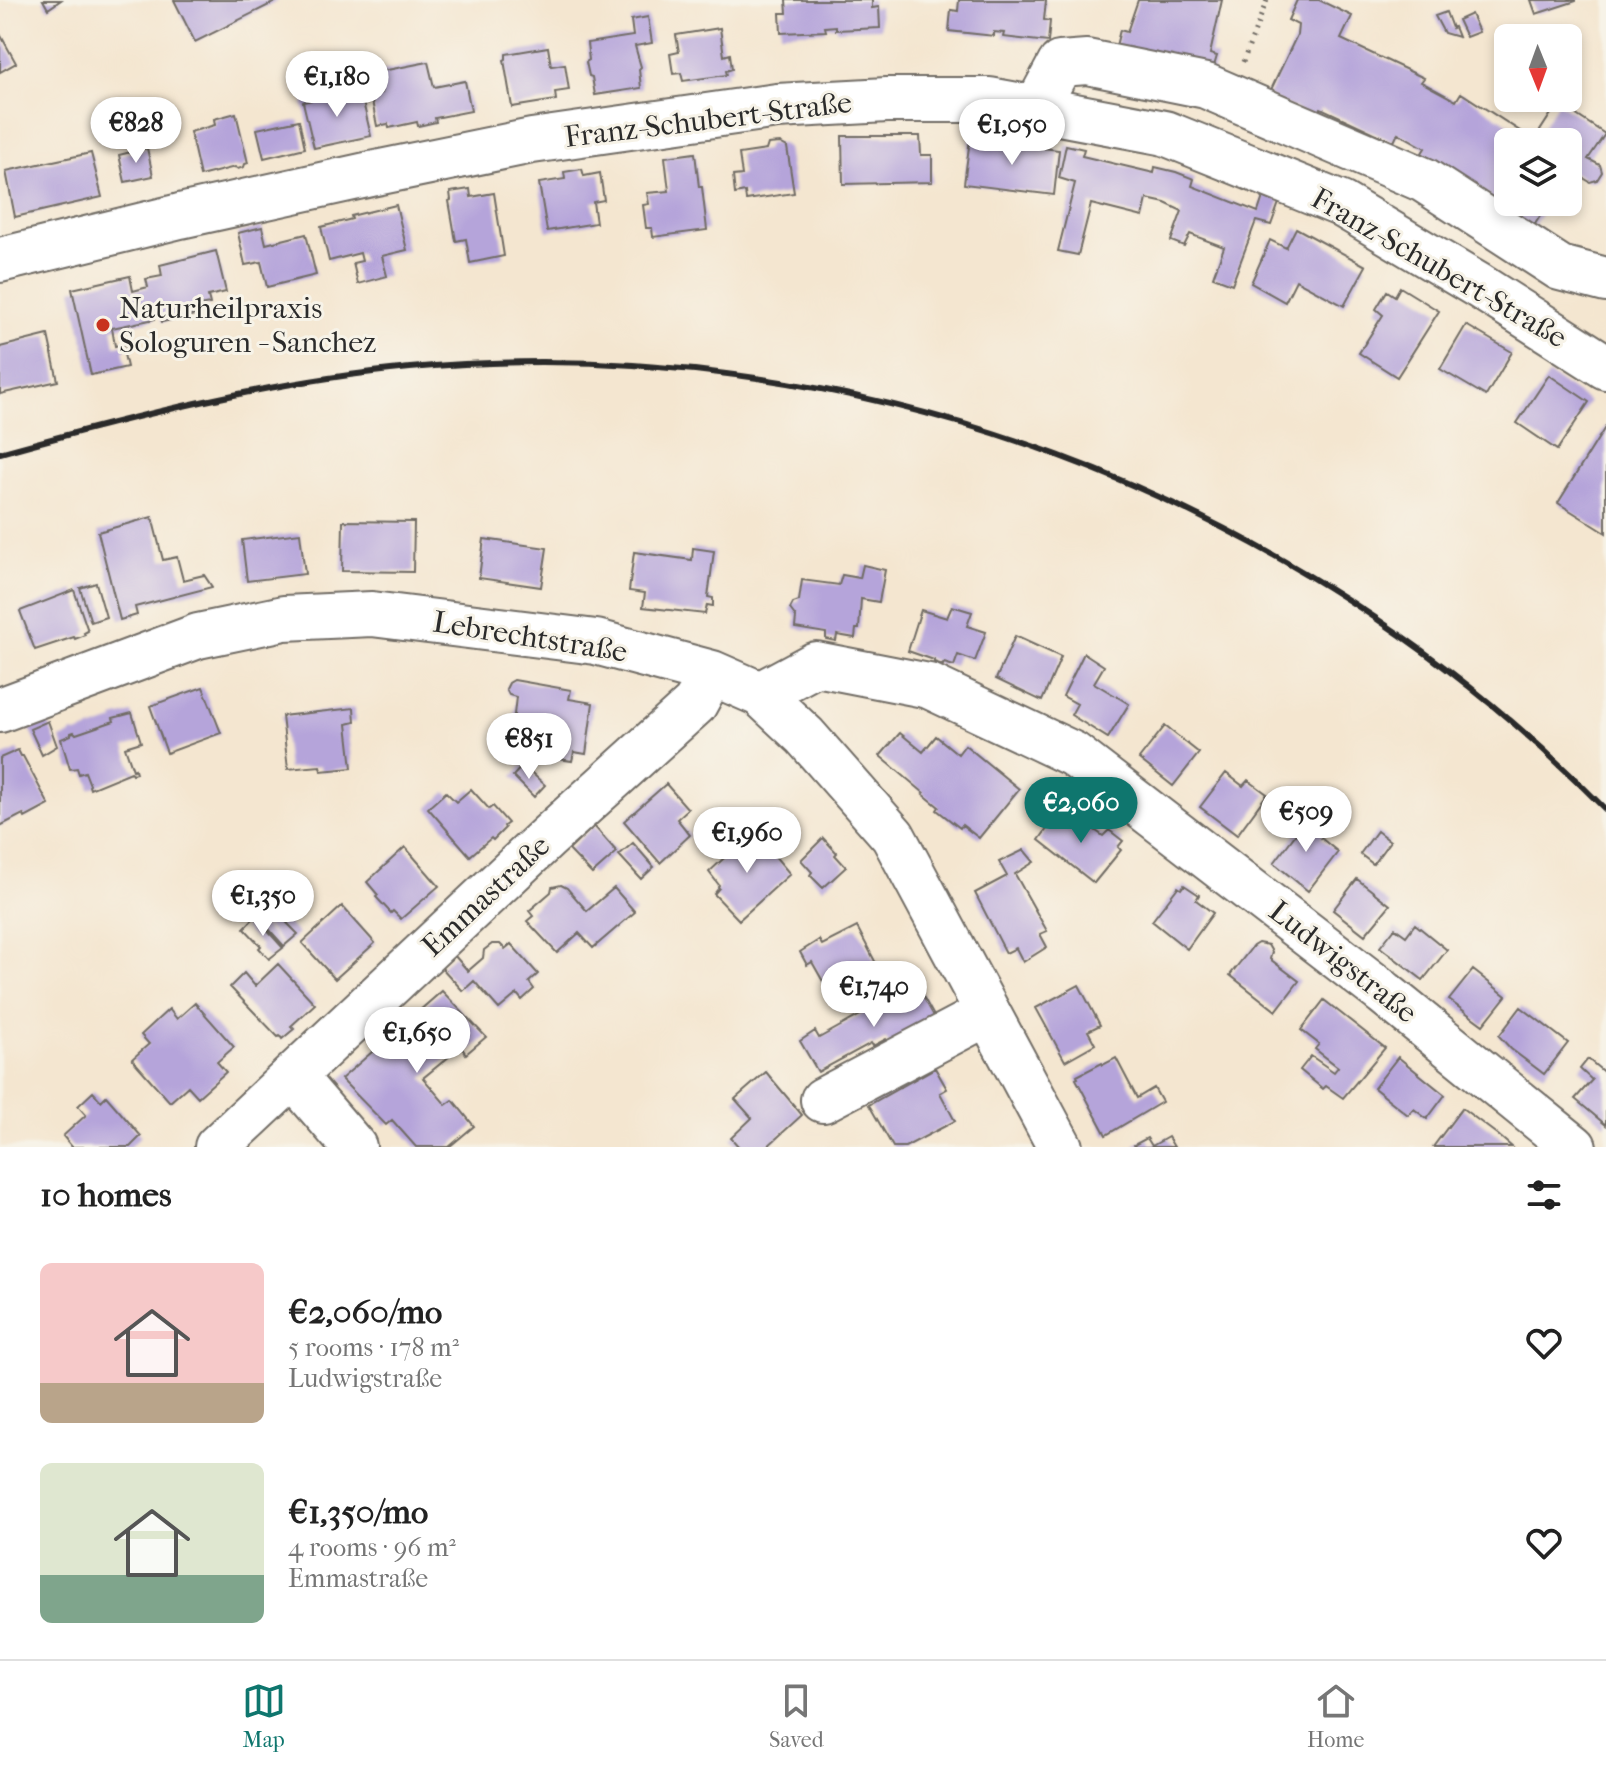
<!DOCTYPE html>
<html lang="en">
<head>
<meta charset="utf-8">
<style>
	:root { --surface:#fff; --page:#f6f6f6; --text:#222; --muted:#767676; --line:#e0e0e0; --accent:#0f766e }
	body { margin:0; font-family:"IM FELL French Canon",serif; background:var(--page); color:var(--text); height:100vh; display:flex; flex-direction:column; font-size:30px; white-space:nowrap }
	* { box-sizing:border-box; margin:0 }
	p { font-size:26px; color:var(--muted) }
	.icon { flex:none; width:44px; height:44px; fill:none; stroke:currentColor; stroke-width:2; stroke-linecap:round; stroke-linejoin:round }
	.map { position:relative; height:1147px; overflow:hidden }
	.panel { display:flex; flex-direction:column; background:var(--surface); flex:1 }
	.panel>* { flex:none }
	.needle { width:52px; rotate:179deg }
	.buttons { position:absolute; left:1494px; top:24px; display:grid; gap:16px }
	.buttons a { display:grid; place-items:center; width:88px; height:88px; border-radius:12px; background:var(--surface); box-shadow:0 4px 12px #0003; font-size:40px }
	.price { position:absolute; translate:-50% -68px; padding:0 18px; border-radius:28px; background:#fff; color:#222; font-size:26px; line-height:52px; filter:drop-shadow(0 2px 4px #0008) }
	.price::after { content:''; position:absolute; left:50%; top:48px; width:24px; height:18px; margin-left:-12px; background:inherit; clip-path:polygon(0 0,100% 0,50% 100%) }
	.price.selected { background:var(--accent); color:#fff }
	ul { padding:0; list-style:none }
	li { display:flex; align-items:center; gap:24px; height:200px; padding:0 40px }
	li span { display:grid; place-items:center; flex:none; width:224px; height:160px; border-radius:12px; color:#555 }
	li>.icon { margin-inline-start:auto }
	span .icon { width:96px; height:96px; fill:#fffc; stroke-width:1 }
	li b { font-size:34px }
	h2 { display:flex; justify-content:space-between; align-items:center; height:96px; padding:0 40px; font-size:34px }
	.tab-bar { display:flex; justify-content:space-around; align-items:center; height:112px; border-top:2px solid var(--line); background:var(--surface); font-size:22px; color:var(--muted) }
	.tab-bar a { display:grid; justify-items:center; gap:4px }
	.tab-bar .selected { color:var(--accent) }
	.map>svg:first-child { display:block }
	.building { fill:#b5a4da }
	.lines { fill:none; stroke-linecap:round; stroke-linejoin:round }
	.minor-casing { stroke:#716c65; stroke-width:48 }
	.path { stroke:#716c65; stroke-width:5; stroke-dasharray:2 6; stroke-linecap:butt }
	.minor { stroke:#fff; stroke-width:44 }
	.rail { stroke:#2b2b2b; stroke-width:6 }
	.poi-dot { fill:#c8321e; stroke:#f7f3e8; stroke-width:3 }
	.labels { text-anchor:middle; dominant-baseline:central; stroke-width:6; stroke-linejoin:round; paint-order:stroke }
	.street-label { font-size:30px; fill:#2b2b2b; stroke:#f7f3e8 }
	.poi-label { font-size:30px; fill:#2b2b2b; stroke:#f7f3e8; text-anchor:start }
</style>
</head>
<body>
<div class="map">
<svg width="1606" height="1147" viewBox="0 0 1606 1147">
	<rect width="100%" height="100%" fill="#f7f3e8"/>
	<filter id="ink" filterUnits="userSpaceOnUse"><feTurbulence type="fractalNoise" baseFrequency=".0125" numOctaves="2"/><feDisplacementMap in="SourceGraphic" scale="16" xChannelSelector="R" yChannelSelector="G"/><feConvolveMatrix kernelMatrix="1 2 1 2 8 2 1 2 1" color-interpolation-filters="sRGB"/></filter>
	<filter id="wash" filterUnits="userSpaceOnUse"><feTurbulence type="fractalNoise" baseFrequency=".006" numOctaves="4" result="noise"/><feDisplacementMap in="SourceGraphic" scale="32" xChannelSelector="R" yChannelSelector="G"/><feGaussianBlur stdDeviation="1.8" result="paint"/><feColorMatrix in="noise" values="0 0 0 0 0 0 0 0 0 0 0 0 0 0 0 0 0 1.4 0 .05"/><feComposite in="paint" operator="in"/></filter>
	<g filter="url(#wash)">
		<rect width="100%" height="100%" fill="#f4e6d0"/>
		<g id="blocks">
			<path class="building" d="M43 0H61L48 9Z
				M174 0H279L195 42Z
				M786 0H872V8L879 7 880 28 836 30V26L825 27 826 31 781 33 780 13H787Z
				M959 0H1044L1046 1 1044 20 1050 21 1048 42 1003 37 1004 33 994 32V36L949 31 951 10 958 11Z
				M1138 0H1222L1210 54 1217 56 1211 76 1115 50 1120 30 1127 32Z
				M1297 0H1319L1352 16 1341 39 1424 78 1421 82 1456 101 1461 93 1534 140 1558 103 1605 134 1588 159 1600 165 1602 172 1597 180 1590 182 1570 170 1568 173V142H1508V202H1549L1528 235 1484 206 1490 196 1422 153 1425 148 1398 133 1394 142 1321 108 1316 119 1268 96 1297 35 1298 25 1288 20Z
				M1531 0H1576V1L1536 14Z
				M1446 12 1452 28 1454 27 1458 37 1444 33 1435 16Z
				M1471 14 1479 32 1466 37 1458 20Z
				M648 17 652 43 635 46 641 67 639 69 641 88 595 95 592 77 589 76 586 62 589 60 587 43 633 36 631 20Z
				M720 28 724 56 730 54 732 69 726 71 727 75 683 81 681 73 673 74 670 54 679 52 676 35Z
				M0 34 16 63 0 72Z
				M548 47 551 66 565 64 569 90 555 92 556 100 512 107 504 60 506 59V54Z
				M428 62 434 87 465 81 471 111 435 118 436 122 418 126 417 122 389 128 388 124 377 126 371 96 382 93 377 72Z
				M360 89 371 136 314 148 303 102Z
				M236 113 248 163 245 164 244 167 238 169 235 167 200 176 190 132 215 125 214 119Z
				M299 120 305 148 264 158 257 129Z
				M842 136H920L921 155H932V182L843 184Z
				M970 139 1059 150 1054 195 964 184Z
				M780 143 787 147 794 193 746 200 745 192 735 194 733 176 742 175 739 154 766 150 768 144Z
				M1066 145 1084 149 1082 156 1154 173 1155 167 1176 172 1194 179 1192 186 1258 212 1264 194 1280 200 1271 225 1256 221 1232 284 1213 277 1224 247 1190 234 1184 246 1171 241 1182 211 1165 203 1147 199 1143 217 1091 204 1078 255 1058 251 1075 183 1059 178Z
				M147 148 153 176 125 182 119 155Z
				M91 153 102 197 15 217 6 171Z
				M695 153 699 187H702L707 230 653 237 652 228H646L643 205 649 204 647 193 669 191 665 157Z
				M582 169 584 176 600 173 604 200 593 202 596 223 547 231 539 183 565 179 564 172Z
				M470 189 471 197 494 193 504 256 470 263 466 239 456 241 449 201 451 200 450 192Z
				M396 205 407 250 382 256 387 276 358 284 353 263 362 261 360 253 329 261 321 227 352 219 351 216Z
				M262 227 266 244 306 234 316 275 267 287 261 262 245 265 238 233Z
				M1296 228 1366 266 1344 306 1296 280 1285 302 1251 283 1270 240 1286 248Z
				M216 251 226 292 208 296 210 304 193 307 195 315 162 322 160 314 155 316V319L112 328 115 346 127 344 128 347 123 350 127 367 91 375 72 289 130 276 133 291 148 287 146 279 162 276 160 265Z
				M1400 287 1439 311 1397 377 1359 353 1383 315 1376 309 1387 291 1395 296Z
				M1466 325 1512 352 1486 396 1440 369Z
				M48 335 58 381 0 394V347Z
				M1549 375 1589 402 1557 450 1517 423Z
				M1606 426V533L1558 503Z
				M152 517 163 560 177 557 183 580 204 575 212 587 135 607 137 615 120 620 98 532Z
				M343 521 414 522 413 572 342 571Z
				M300 533 305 574 247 581 242 540Z
				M484 539 547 548 541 587 479 578Z
				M693 548 714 551 708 597 713 598V606L707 605 705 614 643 607 645 593 629 591 634 552 692 560Z
				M863 565 885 570 879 602 861 599 859 629H856L855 638 837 635 836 641 826 639V633L795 628 796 617 790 609 793 603 799 601 802 580 839 585 842 575 860 578Z
				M96 583 106 617 91 622 80 588Z
				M74 590 88 631 84 633 85 635 75 639 74 637 35 650 20 611Z
				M952 606 972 612 967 626 986 632 975 661 958 655 954 666 944 663 943 665 934 662V660L908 651 921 610 947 618Z
				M1015 636 1061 657 1042 701 996 679Z
				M1084 653 1104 666 1094 683 1129 704 1108 738 1071 715 1077 704 1063 696Z
				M514 680 571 690 569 699 593 703 586 754 574 752 572 761 520 753 522 743 511 741 516 697 509 695 506 689 509 683Z
				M203 687 221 733 167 753 150 706Z
				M354 708 355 722 347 724 352 768 321 771 320 766 288 769 282 716Z
				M132 713 141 742 125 747 133 770 135 769 136 773 132 774 131 772 90 789 89 786 90 785 85 772 79 774 77 768 70 769 61 739 71 735V733L74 732 76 734 114 721 113 718Z
				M48 721 57 746 42 755 30 729Z
				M1165 726 1199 753 1173 786 1139 759Z
				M900 733 923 752 936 736 958 754 965 745 1019 789 979 838 962 825 960 828 937 810 939 807 923 794 924 793 880 756Z
				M18 750 21 756H23L49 805 25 818 23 814 0 826V758Z
				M523 765 545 785 534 797 513 776Z
				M1226 773 1243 786 1248 780 1267 794 1237 835 1200 807Z
				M666 784 688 809 677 819 690 835 660 863 624 821Z
				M471 789 489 809 493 806 508 823 504 826 505 828 493 840 491 838 470 856 428 808 446 792 456 802Z
				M1063 807 1103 836 1109 830 1123 841 1118 847 1121 850 1094 883 1039 840Z
				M1302 814 1325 832 1321 838 1338 852 1308 891 1274 863 1298 831 1292 827Z
				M594 826 617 852 592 874 569 850Z
				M752 829 790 874 739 920 714 894 719 888 718 887 719 885 709 872 736 847 734 845Z
				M1377 831 1390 841 1373 864 1360 854Z
				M823 838 837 853 835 855 846 867 823 888 810 875 812 872 801 860Z
				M633 843 654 867 641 879 619 855Z
				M405 847 439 886 401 919 393 911 391 913 376 897 378 895 367 882Z
				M1024 850 1034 862 1015 874 1047 931 1040 934 1047 947 1023 962 1016 948 1006 953 975 893 1007 876 999 862Z
				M1357 879 1390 905 1365 935 1333 910Z
				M561 885 567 888 587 911 614 888 635 912 593 948 579 933 557 953 527 921 533 916 529 911 551 892 552 887Z
				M1184 885 1199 895 1196 900 1213 913 1187 949 1152 921 1178 887 1181 889Z
				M275 902 291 919 287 923 298 934 284 946 258 917Z
				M342 906 375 943 335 979 302 943Z
				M255 917 283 948 269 959 259 948 261 946 244 928Z
				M1415 924 1447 950 1423 980 1380 947 1395 928 1406 936Z
				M857 927 878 967 847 985 849 989 833 999 812 962 807 965 800 952 819 940 822 945Z
				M1258 943 1268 945 1272 952 1270 959 1299 981 1276 1011 1230 975 1253 946Z
				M492 944H500L505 949 511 944 538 974 529 982 534 989 522 1000 517 994 499 1009 474 981 463 991 441 967 454 955 468 971 483 958 484 950Z
				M278 964 315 1004 291 1026 294 1029 282 1039 280 1036 278 1037 230 987 244 973 255 986Z
				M1473 970 1506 996 1483 1025 1449 1000Z
				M916 984 939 1025 893 1051 886 1039 873 1046 871 1043 818 1072 800 1041 815 1031 819 1038Z
				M1079 985 1100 1025 1088 1031 1095 1044 1065 1061 1036 1008Z
				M442 991 486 1037 466 1054 461 1047 423 1078 446 1105 453 1100 474 1126 449 1147H416L392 1120 386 1125 341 1079Z
				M1324 1000 1385 1048 1343 1098 1326 1086 1323 1089 1300 1070 1311 1056 1334 1072 1338 1067 1315 1049 1319 1044 1301 1030Z
				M195 1003 234 1047 217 1062 226 1072 198 1097 188 1086 170 1102 132 1059 149 1044 141 1035 169 1009 177 1019Z
				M1521 1007 1568 1043 1544 1074 1511 1049 1499 1036Z
				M1398 1057 1445 1095 1427 1119 1414 1109 1408 1115 1374 1088Z
				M1116 1058 1137 1098 1154 1088 1162 1102 1106 1135 1076 1079 1078 1078 1077 1076 1102 1063 1103 1065Z
				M1588 1059 1606 1074V1125L1575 1099 1592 1080 1580 1069Z
				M935 1068 947 1089 940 1093 955 1121 905 1147H893L869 1105Z
				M766 1072 802 1115 767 1147H739L731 1138 752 1118 735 1099Z
				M93 1092 101 1101 106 1096 141 1136 130 1147H72L63 1136 86 1115 78 1106Z
				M1462 1108 1498 1135 1512 1147H1433Z
				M1168 1137 1174 1147H1135L1134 1145 1147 1138 1152 1146Z"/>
		</g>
	</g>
	<g filter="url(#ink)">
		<use href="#blocks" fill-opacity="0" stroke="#716c65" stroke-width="2"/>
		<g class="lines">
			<defs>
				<path id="minor" d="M1037 107 1060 64 1087 62 1206 86 1424 180 1560 268 1606 280
					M0 260 180 216 371 174 532 141 777 106 887 100H990L1165 133 1341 204 1479 286 1606 367
					M760 694 816 664 929 686 1073 754 1384 993 1574 1147
					M0 710 198 636 284 618 372 614 596 642 712 673 760 694 805 736 893 836 1060 1147
					M293 1076 354 1147
					M823 1100 988 1013
					M217 1147 548 837 695 704 712 673"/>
			</defs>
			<use href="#minor" class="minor-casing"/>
			<path class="path" d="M1243 62 1267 0"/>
			<use href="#minor" class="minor"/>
			<path class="rail" d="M0 453C134 416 271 381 410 368 852 328 1296 493 1606 810"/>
		</g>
	</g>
	<circle class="poi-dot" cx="103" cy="325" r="8"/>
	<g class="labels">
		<g class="street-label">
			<text transform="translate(708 120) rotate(-7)">Franz-Schubert-Straße</text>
			<text transform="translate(1439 268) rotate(30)">Franz-Schubert-Straße</text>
			<text transform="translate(530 637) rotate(9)">Lebrechtstraße</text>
			<text transform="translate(486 896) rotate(-43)">Emmastraße</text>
			<text transform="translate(1343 962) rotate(38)">Ludwigstraße</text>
		</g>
		<g class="poi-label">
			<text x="119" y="308">Naturheilpraxis<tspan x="119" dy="34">Sologuren - Sanchez</tspan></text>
		</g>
	</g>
</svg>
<div class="buttons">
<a><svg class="needle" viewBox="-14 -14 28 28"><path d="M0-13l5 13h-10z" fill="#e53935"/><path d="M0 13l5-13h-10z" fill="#767676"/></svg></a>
<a><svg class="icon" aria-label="layers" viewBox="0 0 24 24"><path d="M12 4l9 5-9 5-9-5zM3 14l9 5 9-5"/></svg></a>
</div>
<b class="price" style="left:337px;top:119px">€1,180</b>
<b class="price" style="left:136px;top:165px">€828</b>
<b class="price" style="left:1012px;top:167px">€1,050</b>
<b class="price" style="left:529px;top:781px">€851</b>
<b class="price selected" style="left:1081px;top:845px">€2,060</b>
<b class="price" style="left:1306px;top:854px">€509</b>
<b class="price" style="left:747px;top:875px">€1,960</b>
<b class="price" style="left:263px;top:938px">€1,350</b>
<b class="price" style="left:874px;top:1029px">€1,740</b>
<b class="price" style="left:417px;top:1075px">€1,650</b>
</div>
<section class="panel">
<h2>10 homes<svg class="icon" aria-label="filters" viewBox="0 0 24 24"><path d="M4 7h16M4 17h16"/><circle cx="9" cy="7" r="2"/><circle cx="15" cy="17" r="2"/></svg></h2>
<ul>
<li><span style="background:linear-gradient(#f6c9c9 75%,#b9a48a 0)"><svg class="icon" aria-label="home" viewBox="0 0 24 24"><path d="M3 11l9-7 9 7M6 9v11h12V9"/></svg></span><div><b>€2,060/mo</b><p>5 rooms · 178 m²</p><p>Ludwigstraße</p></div><svg class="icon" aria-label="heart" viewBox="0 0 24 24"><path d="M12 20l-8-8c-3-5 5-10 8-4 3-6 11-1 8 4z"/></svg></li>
<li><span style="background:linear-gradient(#dfe7d0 70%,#7fa58c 0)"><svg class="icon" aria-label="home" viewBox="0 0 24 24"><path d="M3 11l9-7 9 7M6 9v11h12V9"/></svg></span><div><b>€1,350/mo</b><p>4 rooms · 96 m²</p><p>Emmastraße</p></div><svg class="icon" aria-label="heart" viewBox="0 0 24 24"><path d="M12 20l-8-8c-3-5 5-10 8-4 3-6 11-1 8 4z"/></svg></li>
</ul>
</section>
<nav class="tab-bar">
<a class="selected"><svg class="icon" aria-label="map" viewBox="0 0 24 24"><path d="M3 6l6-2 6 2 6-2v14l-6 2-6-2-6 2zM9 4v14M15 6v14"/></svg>Map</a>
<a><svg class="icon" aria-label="saved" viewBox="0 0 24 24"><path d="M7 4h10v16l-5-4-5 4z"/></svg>Saved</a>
<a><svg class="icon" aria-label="home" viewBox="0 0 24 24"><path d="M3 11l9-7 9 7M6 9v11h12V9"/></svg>Home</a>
</nav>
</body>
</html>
